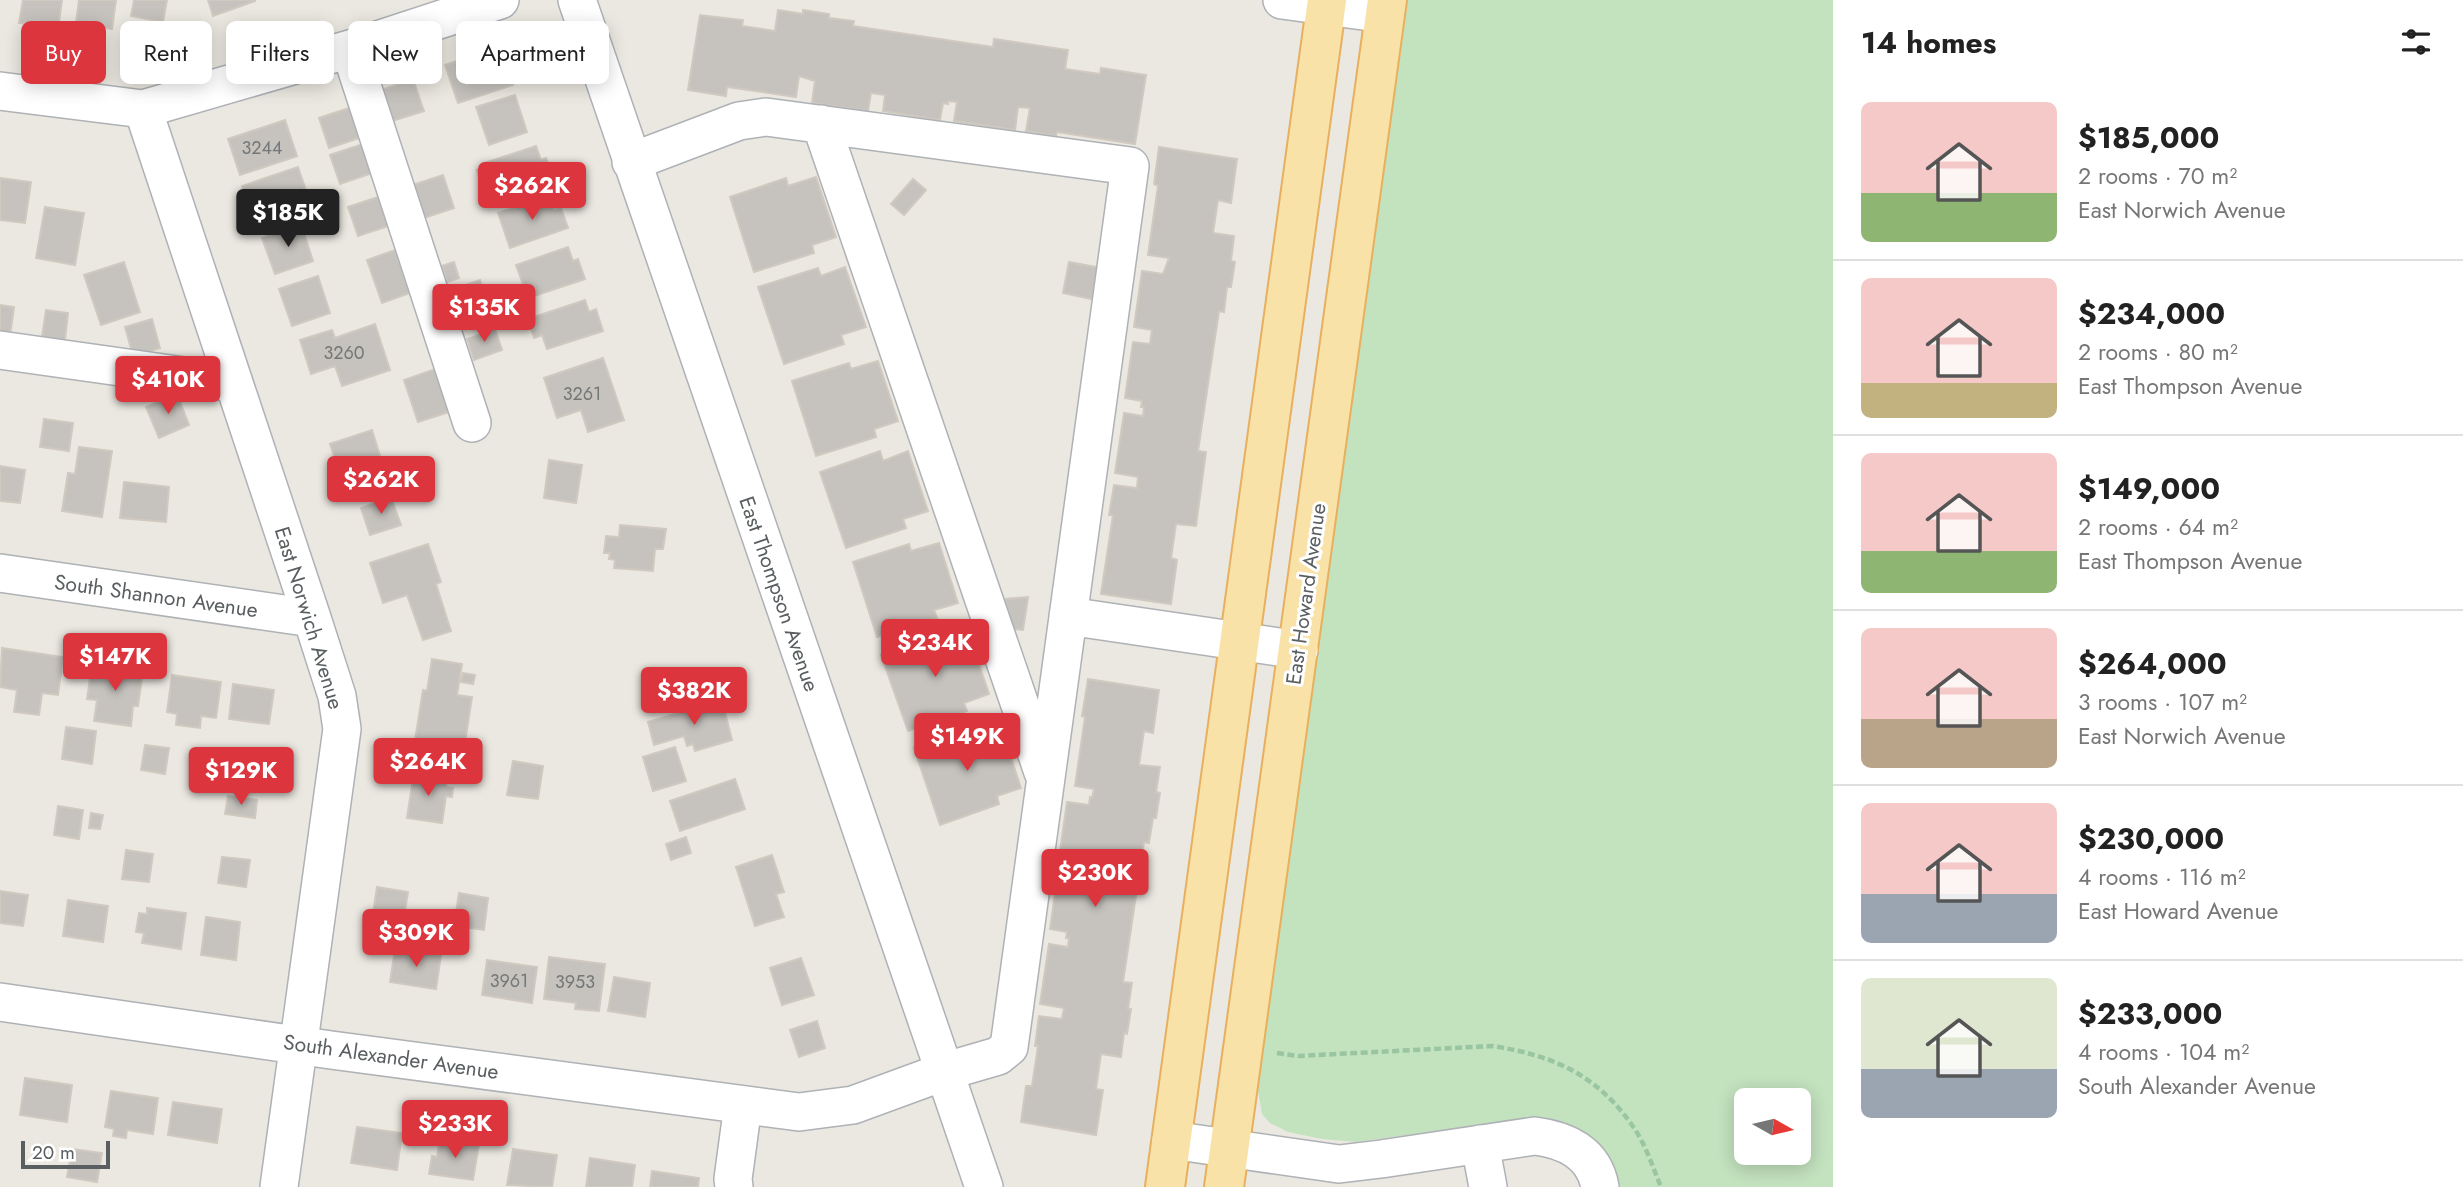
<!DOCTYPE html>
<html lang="en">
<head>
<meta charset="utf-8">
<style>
	:root { --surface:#fff; --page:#f6f6f6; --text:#222; --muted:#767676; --line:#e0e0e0; --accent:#dd353d }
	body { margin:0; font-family:Jost,sans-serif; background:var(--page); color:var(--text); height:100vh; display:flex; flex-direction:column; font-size:26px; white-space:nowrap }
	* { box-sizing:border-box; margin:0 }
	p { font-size:23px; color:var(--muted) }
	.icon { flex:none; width:38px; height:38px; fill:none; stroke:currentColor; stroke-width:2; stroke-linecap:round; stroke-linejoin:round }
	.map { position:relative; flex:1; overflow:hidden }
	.side { display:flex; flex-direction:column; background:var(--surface); width:630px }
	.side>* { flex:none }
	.hud { position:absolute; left:21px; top:21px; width:665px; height:63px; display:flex; gap:14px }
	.needle { width:46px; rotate:98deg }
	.tools { position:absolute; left:1734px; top:1088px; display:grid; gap:14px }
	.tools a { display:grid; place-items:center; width:77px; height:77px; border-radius:10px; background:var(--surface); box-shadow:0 4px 18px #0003; font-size:35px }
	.scale { position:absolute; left:21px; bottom:18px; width:89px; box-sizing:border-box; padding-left:7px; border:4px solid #595e61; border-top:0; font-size:19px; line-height:24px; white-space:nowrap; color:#595e61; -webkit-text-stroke:5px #fff; paint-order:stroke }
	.price { position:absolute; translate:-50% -60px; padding:0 16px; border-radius:7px; background:var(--accent); color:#fff; font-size:23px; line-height:46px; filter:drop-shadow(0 2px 4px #0008) }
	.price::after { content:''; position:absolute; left:50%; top:42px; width:21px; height:16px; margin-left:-10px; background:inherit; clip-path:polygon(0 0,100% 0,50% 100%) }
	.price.active { background:#222; color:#fff }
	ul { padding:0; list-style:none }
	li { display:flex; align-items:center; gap:21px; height:175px; padding:0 28px }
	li+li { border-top:2px solid var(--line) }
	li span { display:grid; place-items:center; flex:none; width:196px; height:140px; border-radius:10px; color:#555 }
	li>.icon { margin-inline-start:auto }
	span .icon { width:84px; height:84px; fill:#fffc; stroke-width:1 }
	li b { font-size:30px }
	h2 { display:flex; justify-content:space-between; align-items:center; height:84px; padding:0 28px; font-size:30px }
	.tag { padding:0 24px; border-radius:10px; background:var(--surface); box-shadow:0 4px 18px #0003; font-size:24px; line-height:63px }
	.tag.active { background:var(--accent); color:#fff }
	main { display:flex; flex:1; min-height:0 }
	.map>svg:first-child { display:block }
	.green { fill:#c3e2be; fill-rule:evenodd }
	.building { fill:#c6c3be; stroke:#d0c9c0; stroke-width:2 }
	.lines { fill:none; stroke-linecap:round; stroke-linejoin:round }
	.minor-casing { stroke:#aeb2b6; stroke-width:40 }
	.major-casing { stroke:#e8b05e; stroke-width:42 }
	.path { stroke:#99c5a0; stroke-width:4.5; stroke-dasharray:7 3.5; stroke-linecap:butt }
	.minor { stroke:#fff; stroke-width:37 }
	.major { stroke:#f9e2a8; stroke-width:38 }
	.labels { text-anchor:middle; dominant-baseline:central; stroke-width:6; stroke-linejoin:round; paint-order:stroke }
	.number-label { font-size:18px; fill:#747778 }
	.street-label { font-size:21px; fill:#595e61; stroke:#fff }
</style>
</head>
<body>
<main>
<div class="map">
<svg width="1833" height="1187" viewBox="0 0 1833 1187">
	<rect width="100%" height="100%" fill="#ebe8e1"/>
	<path class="green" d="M1408 0H1833V1187H1620C1612 1143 1577 1123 1536 1117L1356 1142 1322 1139 1288 1132 1270 1123 1262 1114 1258 1091 1266 1020ZM1746 1101H1799V1153H1746Z"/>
	<path class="building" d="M23 0H62L58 29 19 23Z
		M79 0H116L112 29 76 23Z
		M134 0H167L163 22 131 16Z
		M208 0H255V1L213 16Z
		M778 10 803 14V10L829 14V18L854 21 853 26 993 47 994 39 1068 50 1065 69 1100 74 1101 68 1146 75 1135 144 1057 132 1056 136 1026 131 1030 108 1018 107 1015 130 954 121 957 102 948 101V104L943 103 940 120 883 111 885 95 871 93 868 111 812 103 815 81 799 76 796 97 727 87 726 96 688 90 700 15 743 20 742 26 775 31Z
		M500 47 513 85 458 103 445 65Z
		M413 79 424 111 392 121 381 90Z
		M515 95 527 132 489 145 476 107Z
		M352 107 362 137 329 148 319 118Z
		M285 120 297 156 240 175 228 139Z
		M363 144 372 173 340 184 330 155Z
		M536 146 541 160 546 158 553 177 496 196 490 177 480 180 477 170 486 167 485 163Z
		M1159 147 1237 159 1231 203 1218 200 1213 233 1234 236 1231 261 1235 262 1231 287H1227L1224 312 1219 311 1198 451 1206 452 1196 526 1176 524 1171 558 1177 560 1171 604 1101 594 1113 515H1109L1114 485 1137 488 1138 477 1115 473 1124 413 1143 416 1144 407H1141L1142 401 1125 398 1133 342 1150 344 1152 330 1134 327 1142 271 1163 274 1169 258 1148 255 1158 186 1154 184Z
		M298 167 311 205 255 224 242 186Z
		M443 175 454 208 424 218 413 185Z
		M816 177 836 237 812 245 814 253 754 272 730 197 786 178 788 186Z
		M0 178 31 182 25 223 0 220Z
		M913 179 926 190 904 215 891 204Z
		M550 196 554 210 561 208 568 228 510 248 498 213Z
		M378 197 388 226 358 236 348 207Z
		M45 207 84 213 75 265 36 258Z
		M301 224 313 261 275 274 262 238Z
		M568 247 573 261 578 259 585 279 528 298 516 265Z
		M395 250 410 293 382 303 367 260Z
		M124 262 140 312 101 325 84 275Z
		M454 262 459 278 447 282 442 266Z
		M1069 262 1102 268 1096 300 1063 293Z
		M845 267 866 327 841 335 844 344 784 364 758 287 818 268 821 276Z
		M318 276 330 313 292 326 279 289Z
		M480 280 486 300 458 309 451 290Z
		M585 300 589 312 596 309 603 331 547 349 542 335 534 338 528 319Z
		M0 305 14 307 10 336 0 334Z
		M46 310 68 313 65 340 42 337Z
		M152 319 160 348 133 356 125 327Z
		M375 324 390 370 342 386 335 366 311 374 300 340 332 330 335 338Z
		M495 329 502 350 474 360 467 339Z
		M603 358 624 420 588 432 581 410 557 418 544 378Z
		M878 361 898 421 874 429 876 437 816 456 792 381 849 363 851 369Z
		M438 368 452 411 418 422 404 380Z
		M177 394 189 425 159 438 146 407Z
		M44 419 73 423 69 451 40 447Z
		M372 430 382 462 396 457 401 474 346 492 330 444Z
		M79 447 112 451 102 517 62 511 68 473 75 474Z
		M880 451 883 461 908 451 928 511 903 519 906 528 846 548 820 472Z
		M549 460 582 465 576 503 544 498Z
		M0 466 25 470 20 503 0 501Z
		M124 482 169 487 166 522 120 518Z
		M391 497 401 525 370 535 361 508Z
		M620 525 666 529 663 549H655L653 571 614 568 615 560 609 559 610 553H604L606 536 619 537Z
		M939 543 958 603 934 610 937 618 877 637 853 562 909 544 911 551Z
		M428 544 441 582 436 584 451 631 423 640 407 595 383 603 370 563Z
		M1028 597 1023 630 1012 629 1005 599Z
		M941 635 944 644 969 635 989 694 964 703 967 711 908 731 881 655Z
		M2 648 63 657 58 695 42 693 39 715 14 712 17 690 0 687Z
		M432 659 462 664 457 695 472 697 464 749 415 740 423 690 427 691Z
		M92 664 143 671 138 706H133L131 726 94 721 97 700 87 699Z
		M463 673 475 675 473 684 461 682Z
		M172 675 221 682 216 718 201 716 200 728 176 725 177 714 167 712Z
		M1088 679 1159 690 1153 733 1144 731 1139 765 1160 767 1156 792 1160 793 1156 818H1153L1149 843 1144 842 1123 982 1132 983 1128 1009H1131L1127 1034 1124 1033 1121 1057 1101 1054 1096 1089 1103 1090 1096 1135 1021 1122 1026 1086H1032L1038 1046H1035L1039 1016 1062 1019 1064 1008 1040 1004 1049 944 1068 947 1069 938H1066L1067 932 1050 929 1058 872 1075 875 1077 861 1059 858 1067 802 1089 805 1090 797 1092 798 1094 789 1075 786 1085 717 1082 716Z
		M233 684 274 690 269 724 229 719Z
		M722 700 732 740 695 751 693 744 687 746 684 736 654 745 648 722Z
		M66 727 96 731 92 764 62 759Z
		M973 728 976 737 1001 728 1021 788 997 796 999 804 940 825 914 748Z
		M145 745 169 748 165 774 141 770Z
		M675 747 686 781 653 791 643 757Z
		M513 761 543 766 538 799 507 795Z
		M414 772 447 777 446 787 453 788 452 797 446 796 442 823 407 818Z
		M735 779 745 809 680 831 670 801Z
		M228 796 257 800 255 818 225 814Z
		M58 806 83 810 79 839 54 835Z
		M91 813 103 815 100 829 89 828Z
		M686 837 691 853 671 860 666 844Z
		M126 850 153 854 149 882 122 879Z
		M772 855 784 892 776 894 784 917 755 926 736 867Z
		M222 857 250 860 246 887 218 883Z
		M377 887 408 892 403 924 372 920Z
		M0 891 28 895 23 926 0 923Z
		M459 893 488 898 484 930 454 926Z
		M68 900 108 906 103 942 63 936Z
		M147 908 186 913 181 949 142 943 144 933 136 932 139 913 147 914Z
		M206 917 240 922 236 960 201 955Z
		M395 949 441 955 436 989 390 982Z
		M549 957 605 964 599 1011 575 1009 576 1003 544 999Z
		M801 958 814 995 782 1005 770 968Z
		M487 960 537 967 532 1003 482 995Z
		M614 977 650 983 645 1017 608 1011Z
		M817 1021 825 1048 799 1057 790 1030Z
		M25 1078 72 1085 67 1122 20 1115Z
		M111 1091 158 1098 153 1134 127 1130 126 1138 113 1136 114 1129 105 1127Z
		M173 1102 222 1109 217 1143 168 1135Z
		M357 1127 402 1133 397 1170 351 1163Z
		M440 1139 479 1144 473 1180 429 1174 432 1156 437 1157Z
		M72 1149 102 1153 97 1182 67 1177Z
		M513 1149 557 1155 552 1187 507 1185Z
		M590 1158 635 1165 632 1187H586Z
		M652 1171 699 1178 698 1187H650Z"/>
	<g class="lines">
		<defs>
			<path id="minor" d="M577 0 984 1187
				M1282 0 1385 14
				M350 49 472 423
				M0 91 143 109 350 49 500 0
				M143 109 312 618 337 696 342 729 279 1187
				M821 124 1043 772
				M0 350 234 383
				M0 573 312 618
				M1068 616 1299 650
				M0 1002 331 1050 799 1112 853 1105 943 1072 998 1056 1009 1047 1130 166 766 117 739 121 631 162
				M1171 1140 1339 1164 1381 1159 1535 1136C1566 1140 1594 1153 1600 1187
				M1480 1144 1488 1187
				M734 1187 733 1179 743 1105"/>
			<path id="major" d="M1165 1187 1327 0
				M1224 1187 1387 0"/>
		</defs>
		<use href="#minor" class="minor-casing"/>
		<use href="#major" class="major-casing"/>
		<path class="path" d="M1277 1053 1298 1056 1492 1046C1553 1055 1598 1075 1634 1128 1646 1145 1653 1168 1661 1187"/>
		<use href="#minor" class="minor"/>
		<use href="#major" class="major"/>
	</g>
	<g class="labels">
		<g class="number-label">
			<text x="262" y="148">3244</text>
			<text x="344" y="353">3260</text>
			<text x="582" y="394">3261</text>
			<text x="509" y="981">3961</text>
			<text x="575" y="982">3953</text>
		</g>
		<g class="street-label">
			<text transform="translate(779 594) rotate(71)">East Thompson Avenue</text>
			<text transform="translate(1306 594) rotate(-82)">East Howard Avenue</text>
			<text transform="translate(156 596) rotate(8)">South Shannon Avenue</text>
			<text transform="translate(309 618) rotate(73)">East Norwich Avenue</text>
			<text transform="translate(391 1057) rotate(8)">South Alexander Avenue</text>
		</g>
	</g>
</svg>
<div class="tools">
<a><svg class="needle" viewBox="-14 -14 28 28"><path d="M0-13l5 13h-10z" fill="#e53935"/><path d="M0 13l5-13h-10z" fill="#767676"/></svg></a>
</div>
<div class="scale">20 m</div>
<b class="price" style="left:532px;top:222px">$262K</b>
<b class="price active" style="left:288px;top:249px">$185K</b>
<b class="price" style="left:484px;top:344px">$135K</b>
<b class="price" style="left:168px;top:416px">$410K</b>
<b class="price" style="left:381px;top:516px">$262K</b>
<b class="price" style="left:935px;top:679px">$234K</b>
<b class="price" style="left:115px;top:693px">$147K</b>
<b class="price" style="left:694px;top:727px">$382K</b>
<b class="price" style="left:967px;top:773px">$149K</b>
<b class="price" style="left:428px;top:798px">$264K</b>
<b class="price" style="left:241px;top:807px">$129K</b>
<b class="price" style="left:1095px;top:909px">$230K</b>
<b class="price" style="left:416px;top:969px">$309K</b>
<b class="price" style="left:455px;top:1160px">$233K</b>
<div class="hud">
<a class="tag active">Buy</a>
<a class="tag">Rent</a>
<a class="tag">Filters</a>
<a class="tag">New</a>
<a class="tag">Apartment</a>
</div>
</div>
<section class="side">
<h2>14 homes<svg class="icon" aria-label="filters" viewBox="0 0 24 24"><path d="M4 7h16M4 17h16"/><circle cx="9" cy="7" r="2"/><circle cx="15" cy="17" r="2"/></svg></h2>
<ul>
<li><span style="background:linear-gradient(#f6c9c9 65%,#8fb573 0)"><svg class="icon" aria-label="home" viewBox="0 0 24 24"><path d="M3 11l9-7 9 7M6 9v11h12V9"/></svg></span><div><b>$185,000</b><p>2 rooms · 70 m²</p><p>East Norwich Avenue</p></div></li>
<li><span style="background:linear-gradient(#f6c9c9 75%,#c2b280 0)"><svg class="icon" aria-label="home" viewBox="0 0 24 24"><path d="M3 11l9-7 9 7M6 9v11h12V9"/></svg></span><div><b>$234,000</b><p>2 rooms · 80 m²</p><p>East Thompson Avenue</p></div></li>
<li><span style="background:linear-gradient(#f6c9c9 70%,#8fb573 0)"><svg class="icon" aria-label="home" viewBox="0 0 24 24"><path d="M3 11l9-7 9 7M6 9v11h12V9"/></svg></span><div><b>$149,000</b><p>2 rooms · 64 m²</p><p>East Thompson Avenue</p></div></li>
<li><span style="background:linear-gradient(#f6c9c9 65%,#b9a48a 0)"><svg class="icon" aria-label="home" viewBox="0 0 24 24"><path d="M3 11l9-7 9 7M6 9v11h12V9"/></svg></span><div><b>$264,000</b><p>3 rooms · 107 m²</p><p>East Norwich Avenue</p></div></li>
<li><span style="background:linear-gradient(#f6c9c9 65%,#9aa5b1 0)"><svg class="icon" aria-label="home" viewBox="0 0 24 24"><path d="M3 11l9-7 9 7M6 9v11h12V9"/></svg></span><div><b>$230,000</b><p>4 rooms · 116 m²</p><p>East Howard Avenue</p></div></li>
<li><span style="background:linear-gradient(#dfe7d0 65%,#9aa5b1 0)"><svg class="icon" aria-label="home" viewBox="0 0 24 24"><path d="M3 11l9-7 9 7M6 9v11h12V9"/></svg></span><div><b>$233,000</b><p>4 rooms · 104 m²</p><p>South Alexander Avenue</p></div></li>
</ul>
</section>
</main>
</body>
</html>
